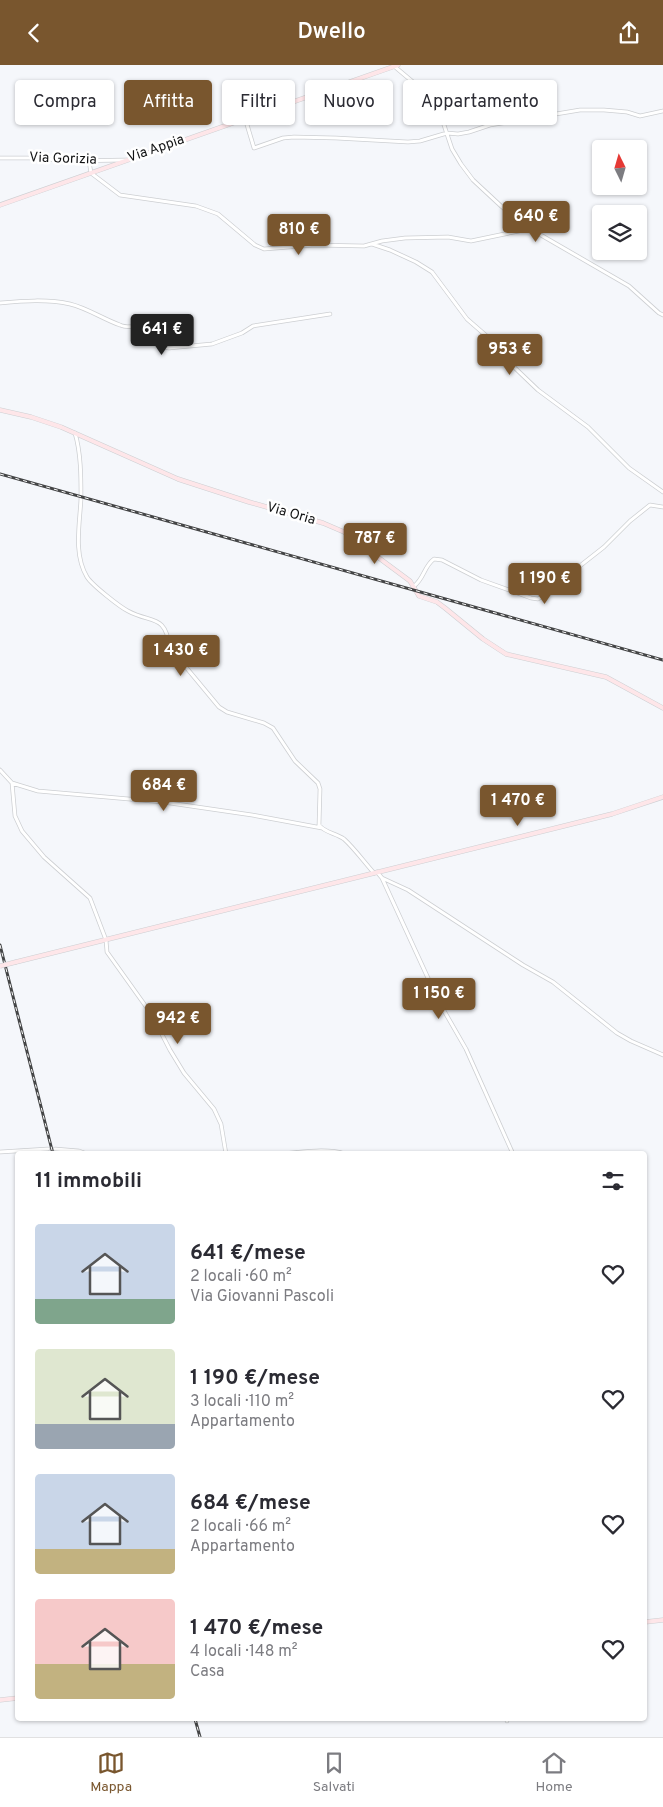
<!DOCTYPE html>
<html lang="it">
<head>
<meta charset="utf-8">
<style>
	:root { --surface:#fff; --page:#f2f2f3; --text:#2b2b33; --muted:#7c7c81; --line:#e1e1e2; --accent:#79562e }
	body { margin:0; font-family:Overpass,sans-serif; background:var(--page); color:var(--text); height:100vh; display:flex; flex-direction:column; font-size:19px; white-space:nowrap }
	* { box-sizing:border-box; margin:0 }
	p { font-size:16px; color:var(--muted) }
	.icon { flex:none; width:28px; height:28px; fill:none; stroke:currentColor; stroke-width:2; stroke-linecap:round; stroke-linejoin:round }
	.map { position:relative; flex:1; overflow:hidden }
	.sheet { position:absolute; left:15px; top:1086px; width:632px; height:570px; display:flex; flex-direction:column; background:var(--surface); border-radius:5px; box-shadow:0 1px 4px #0004 }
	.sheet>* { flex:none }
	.hud { position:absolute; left:15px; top:15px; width:634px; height:45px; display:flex; gap:10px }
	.needle { width:32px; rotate:355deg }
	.tools { position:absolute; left:592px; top:75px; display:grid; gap:10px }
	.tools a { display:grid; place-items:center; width:55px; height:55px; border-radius:5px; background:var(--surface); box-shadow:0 1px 4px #0004; font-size:25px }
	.price { position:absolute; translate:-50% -42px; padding:0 11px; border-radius:5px; background:var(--accent); color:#fff; font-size:16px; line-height:32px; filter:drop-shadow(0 1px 2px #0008) }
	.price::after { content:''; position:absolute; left:50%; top:30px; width:15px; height:11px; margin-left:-8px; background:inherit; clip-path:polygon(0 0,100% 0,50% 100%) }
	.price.active { background:#222; color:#fff }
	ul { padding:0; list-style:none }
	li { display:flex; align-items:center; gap:15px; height:125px; padding:0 20px }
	li span { display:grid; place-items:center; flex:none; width:140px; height:100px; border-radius:5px; color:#555 }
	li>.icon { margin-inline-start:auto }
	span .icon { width:60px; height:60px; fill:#fffc; stroke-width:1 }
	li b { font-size:21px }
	h2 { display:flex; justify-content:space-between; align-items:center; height:60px; padding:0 20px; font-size:21px }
	.tag { padding:0 18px; border-radius:5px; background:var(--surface); box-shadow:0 1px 4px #0004; font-size:18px; line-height:45px }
	.tag.active { background:var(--accent); color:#fff }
	header { display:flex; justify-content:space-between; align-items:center; height:65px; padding:0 20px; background:var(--accent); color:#fff; font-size:22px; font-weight:600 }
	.dock { display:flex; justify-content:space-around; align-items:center; height:70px; border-top:1px solid var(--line); background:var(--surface); font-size:14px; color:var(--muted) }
	.dock a { display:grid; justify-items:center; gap:2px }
	.dock .active { color:var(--accent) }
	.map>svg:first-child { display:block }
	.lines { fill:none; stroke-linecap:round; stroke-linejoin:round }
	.street-casing { stroke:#cdcfd2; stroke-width:4.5 }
	.secondary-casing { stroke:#cdcfd2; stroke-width:5 }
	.street { stroke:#fff; stroke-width:3 }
	.secondary { stroke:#fee6e9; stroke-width:4 }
	.rail-casing { stroke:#444546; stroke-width:3 }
	.rail { stroke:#fff; stroke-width:1; stroke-dasharray:4; stroke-linecap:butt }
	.secondary-bridge-casing { stroke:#cdcfd2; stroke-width:5; stroke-linecap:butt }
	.secondary-bridge { stroke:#fee6e9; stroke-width:4 }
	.labels { text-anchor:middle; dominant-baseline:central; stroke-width:5; stroke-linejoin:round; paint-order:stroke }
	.street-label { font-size:14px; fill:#121314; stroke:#fff }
</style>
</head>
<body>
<header><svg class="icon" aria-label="back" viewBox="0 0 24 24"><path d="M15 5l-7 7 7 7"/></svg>Dwello<svg class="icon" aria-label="share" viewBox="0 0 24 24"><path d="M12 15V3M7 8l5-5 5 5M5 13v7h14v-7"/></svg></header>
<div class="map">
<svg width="663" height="1672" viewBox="0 0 663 1672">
	<rect width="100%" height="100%" fill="#f5f7fb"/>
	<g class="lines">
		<defs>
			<path id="street" d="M394 1 432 33 442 54 452 84 461 99 473 115 501 141 527 162 629 221 659 248 663 250
				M342 20 348 28H374
				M245 53 254 83 283 73 294 72 336 73 408 77 420 76 447 68 458 69 469 67 490 60 580 45H604L627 47 640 51 663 46
				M0 93H31L68 96 126 95
				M89 96 91 108 120 130 196 141 218 149 255 180 264 184 315 180 364 181 382 176 405 173 448 172 471 176 519 166 527 162
				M372 179 390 185 416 197 432 207 467 254 490 274 515 303 538 325 588 362 629 403 663 427
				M0 238C23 236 47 234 70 239 87 243 103 254 120 260 126 263 133 261 139 262 150 264 158 272 161 282L169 283 212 279 242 268 253 261 330 249
				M75 368C81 388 81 412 81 433 80 458 73 489 87 512 92 520 120 542 128 546 152 559 165 548 170 583L219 642 227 647 264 658 273 663 295 696 318 718 320 724 319 760C325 768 336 768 344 774 355 784 364 797 374 808
				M414 521C424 514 424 501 434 494L442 495 481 515 531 533 538 534 544 530 558 515 576 504 604 482 630 456 650 440 663 442
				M0 705 12 718 15 751 22 766 44 792 90 833 106 875 107 887 152 950 170 985 184 1008 214 1044 221 1059 226 1089
				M12 718 38 726 163 737 252 750 322 763
				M377 807 382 813 439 937 466 984 513 1089
				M382 813 408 825 523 900 553 917 617 968 631 976 663 990
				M55 1084 79 1086 87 1089
				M0 1087 48 1084
				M282 1089C300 1087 328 1083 345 1089
				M507 1654V1656"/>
			<path id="secondary" d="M0 140 398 0
				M0 345 31 352 61 362 178 414 249 437 323 458 344 467 410 516 419 531 437 537 445 543 483 574 506 589 606 612 663 643
				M16 897 612 749 663 732
				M645 1557 663 1555
				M0 1635 18 1633"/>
		</defs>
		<use href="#street" class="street-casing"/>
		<use href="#secondary" class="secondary-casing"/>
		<use href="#street" class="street"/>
		<use href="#secondary" class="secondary"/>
		<defs>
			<path id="rail" d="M0 409 663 595
				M0 880 53 1089
				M195 1654 200 1672"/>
		</defs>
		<use href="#rail" class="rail-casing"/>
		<use href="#rail" class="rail"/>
		<defs>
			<path id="secondary-bridge" d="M0 901 16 897"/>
		</defs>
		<use href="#secondary-bridge" class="secondary-bridge-casing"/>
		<use href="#secondary-bridge" class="secondary-bridge"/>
	</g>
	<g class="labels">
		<g class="street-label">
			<text transform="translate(156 84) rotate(-19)">Via Appia</text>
			<text transform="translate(63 94) rotate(2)">Via Gorizia</text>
			<text transform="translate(291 449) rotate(16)">Via Oria</text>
		</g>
	</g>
</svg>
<div class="tools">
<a><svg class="needle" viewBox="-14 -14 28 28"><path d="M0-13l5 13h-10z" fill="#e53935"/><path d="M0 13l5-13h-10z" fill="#7c7c81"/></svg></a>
<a><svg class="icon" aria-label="layers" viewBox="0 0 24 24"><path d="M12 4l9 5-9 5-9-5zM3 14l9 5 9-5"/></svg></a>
</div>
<b class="price" style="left:536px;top:178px">640 €</b>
<b class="price" style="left:299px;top:191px">810 €</b>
<b class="price active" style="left:162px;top:291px">641 €</b>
<b class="price" style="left:510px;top:311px">953 €</b>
<b class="price" style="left:375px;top:500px">787 €</b>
<b class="price" style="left:545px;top:540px">1 190 €</b>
<b class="price" style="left:181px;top:612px">1 430 €</b>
<b class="price" style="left:164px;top:747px">684 €</b>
<b class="price" style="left:518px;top:762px">1 470 €</b>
<b class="price" style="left:439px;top:955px">1 150 €</b>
<b class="price" style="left:178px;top:980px">942 €</b>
<div class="hud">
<a class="tag">Compra</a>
<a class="tag active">Affitta</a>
<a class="tag">Filtri</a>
<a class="tag">Nuovo</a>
<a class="tag">Appartamento</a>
</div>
<section class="sheet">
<h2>11 immobili<svg class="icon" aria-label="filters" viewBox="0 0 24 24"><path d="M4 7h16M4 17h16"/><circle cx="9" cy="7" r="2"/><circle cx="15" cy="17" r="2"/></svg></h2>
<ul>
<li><span style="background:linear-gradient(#c9d6e8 75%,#7fa58c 0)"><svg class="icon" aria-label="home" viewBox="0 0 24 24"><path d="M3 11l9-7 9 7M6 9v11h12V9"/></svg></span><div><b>641 €/mese</b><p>2 locali · 60 m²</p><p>Via Giovanni Pascoli</p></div><svg class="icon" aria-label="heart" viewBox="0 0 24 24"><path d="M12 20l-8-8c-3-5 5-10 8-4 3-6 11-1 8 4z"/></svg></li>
<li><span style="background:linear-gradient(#dfe7d0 75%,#9aa5b1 0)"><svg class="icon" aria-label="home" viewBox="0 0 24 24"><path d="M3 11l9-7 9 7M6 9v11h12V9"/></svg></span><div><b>1 190 €/mese</b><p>3 locali · 110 m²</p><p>Appartamento</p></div><svg class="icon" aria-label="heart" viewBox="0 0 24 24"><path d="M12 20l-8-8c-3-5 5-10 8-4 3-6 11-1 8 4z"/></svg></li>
<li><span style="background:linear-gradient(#c9d6e8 75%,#c2b280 0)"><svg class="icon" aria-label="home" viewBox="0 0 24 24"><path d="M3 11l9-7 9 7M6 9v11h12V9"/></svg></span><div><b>684 €/mese</b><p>2 locali · 66 m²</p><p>Appartamento</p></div><svg class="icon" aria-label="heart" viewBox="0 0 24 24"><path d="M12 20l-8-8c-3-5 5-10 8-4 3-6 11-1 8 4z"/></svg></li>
<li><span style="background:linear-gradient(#f6c9c9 65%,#c2b280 0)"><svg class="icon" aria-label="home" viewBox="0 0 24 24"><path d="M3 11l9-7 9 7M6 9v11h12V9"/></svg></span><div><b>1 470 €/mese</b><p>4 locali · 148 m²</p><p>Casa</p></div><svg class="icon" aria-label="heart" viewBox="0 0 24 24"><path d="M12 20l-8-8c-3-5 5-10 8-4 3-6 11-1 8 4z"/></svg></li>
</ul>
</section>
</div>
<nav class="dock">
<a class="active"><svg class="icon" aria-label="map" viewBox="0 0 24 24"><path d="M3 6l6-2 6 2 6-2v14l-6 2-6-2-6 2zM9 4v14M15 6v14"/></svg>Mappa</a>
<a><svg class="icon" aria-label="saved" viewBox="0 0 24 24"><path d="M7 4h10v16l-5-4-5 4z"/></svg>Salvati</a>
<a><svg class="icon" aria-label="home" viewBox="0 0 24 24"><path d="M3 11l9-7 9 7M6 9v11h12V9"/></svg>Home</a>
</nav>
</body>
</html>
